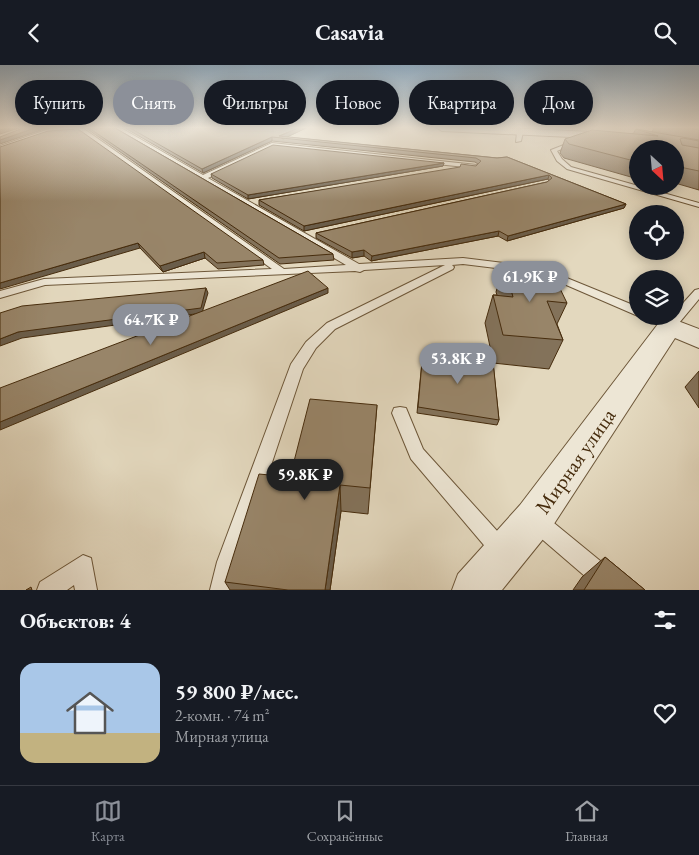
<!DOCTYPE html>
<html lang="ru">
<head>
<meta charset="utf-8">
<style>
	:root { --surface:#171b24; --page:#20242c; --text:#f1f3f6; --muted:#9ea1a6; --line:#363941; --accent:#8c9099 }
	body { margin:0; font-family:"EB Garamond",serif; background:var(--page); color:var(--text); height:100vh; display:flex; flex-direction:column; font-size:19px; white-space:nowrap }
	* { box-sizing:border-box; margin:0 }
	p { font-size:16px; color:var(--muted) }
	.icon { flex:none; width:28px; height:28px; fill:none; stroke:currentColor; stroke-width:2; stroke-linecap:round; stroke-linejoin:round }
	.map { position:relative; height:525px; overflow:hidden }
	.panel { display:flex; flex-direction:column; background:var(--surface); flex:1 }
	.panel>* { flex:none }
	.top-card { position:absolute; left:15px; top:15px; width:670px; height:45px; display:flex; gap:10px }
	.needle { width:32px; rotate:154deg }
	.buttons { position:absolute; left:629px; top:75px; display:grid; gap:10px }
	.buttons a { display:grid; place-items:center; width:55px; height:55px; border-radius:50%; background:var(--surface); box-shadow:0 2px 12px #0003; font-size:25px }
	.price { position:absolute; translate:-50% -42px; padding:0 11px; border-radius:18px; background:var(--accent); color:#fff; font-size:16px; line-height:32px; filter:drop-shadow(0 1px 2px #0008) }
	.price::after { content:''; position:absolute; left:50%; top:30px; width:15px; height:11px; margin-left:-8px; background:inherit; clip-path:polygon(0 0,100% 0,50% 100%) }
	.price.selected { background:#222; color:#fff }
	ul { padding:0; list-style:none }
	li { display:flex; align-items:center; gap:15px; height:125px; padding:0 20px }
	li span { display:grid; place-items:center; flex:none; width:140px; height:100px; border-radius:15px; color:#555 }
	li>.icon { margin-inline-start:auto }
	span .icon { width:60px; height:60px; fill:#fffc; stroke-width:1 }
	li b { font-size:21px }
	h2 { display:flex; justify-content:space-between; align-items:center; height:60px; padding:0 20px; font-size:21px }
	.tag { padding:0 18px; border-radius:22px; background:var(--surface); box-shadow:0 2px 12px #0003; font-size:18px; line-height:45px }
	.tag.selected { background:var(--accent); color:#fff }
	header { display:flex; justify-content:space-between; align-items:center; height:65px; padding:0 20px; background:var(--surface); font-size:22px; font-weight:700 }
	.menu { display:flex; justify-content:space-around; align-items:center; height:70px; border-top:1px solid var(--line); background:var(--surface); font-size:14px; color:var(--muted) }
	.menu a { display:grid; justify-items:center; gap:2px }
	.menu .selected { color:var(--accent) }
	.map>svg:first-child { display:block }
	.lines { fill:none; stroke-linecap:round; stroke-linejoin:round }
	.service-casing { stroke:#6d5739; stroke-width:2 }
	.minor-casing { stroke:#6d5739; stroke-width:2 }
	.service { fill:#ede6d5; fill-rule:evenodd }
	.minor { fill:#ede6d5; fill-rule:evenodd }
	.wall { fill:#83725a; stroke:#462c0d }
	.shaded-wall { fill:#6a5d4a; stroke:#462c0d }
	.building { fill:#988569; stroke:#462c0d }
	.labels { text-anchor:middle; dominant-baseline:central; stroke-width:4; stroke-linejoin:round; paint-order:stroke }
	.near-street-label { font-size:21px; fill:#462c0d; stroke:#ede6d5 }
</style>
</head>
<body>
<header><svg class="icon" aria-label="back" viewBox="0 0 24 24"><path d="M15 5l-7 7 7 7"/></svg>Casavia<svg class="icon" aria-label="search" viewBox="0 0 24 24"><circle cx="10" cy="10" r="6"/><path d="M15 15l6 6"/></svg></header>
<div class="map">
<svg width="699" height="525" viewBox="0 0 699 525">
	<rect width="100%" height="100%" fill="#e3d8be"/>
	<filter id="stains"><feTurbulence type="fractalNoise" baseFrequency=".004" numOctaves="4"/><feColorMatrix values="0 0 0 0 .2 0 0 0 0 .09 0 0 0 0 .02 0 0 0 .5 -.17"/></filter>
	<radialGradient id="worn" r=".72"><stop offset=".6" stop-color="#630" stop-opacity="0"/><stop offset="1" stop-color="#630" stop-opacity=".3"/></radialGradient>
	<g class="lines">
		<defs>
			<path id="service" d="M79 63 84 64 284 204 346 200 114 63H121L203 110 272 78 477 100V102L475 103 273 82 208 113 359 199 463 193 520 200 525 203 520 206 463 199 452 200 454 202 453 204 335 264 316 283 303 304 239 497 232 525H210L217 497 291 299 306 277 327 258 445 200 364 205 360 207 355 206 45 220 0 233V226L44 214 272 204 80 66C52 62 27 77 0 85V81L52 63Z
				M520 65 523 67 521 76 516 77 517 67Z
				M574 76 579 77 557 86 562 94 571 102 699 138V142L567 104 557 96 551 85Z
				M540 205 557 209 638 242V251L550 213 536 210V206Z
				M699 224V234L674 264H666L641 251H658L668 255 672 251H675V247L695 225Z
				M400 342 406 343 423 384 508 478 511 485 508 492 501 495 494 492 411 394 392 348 394 343Z
				M536 446 543 449 626 517 629 525H601L529 463 526 456 529 449Z
				M83 490 91 493 97 525H75L74 520 67 525H37L40 517Z"/>
			<path id="minor" d="M437 63H509L613 68 618 71 613 74 442 66Z
				M670 253 699 264V283L675 273 548 468 502 525H452L458 509 520 440 661 255Z"/>
		</defs>
		<use href="#service" class="service-casing"/>
		<use href="#minor" class="minor-casing"/>
		<use href="#service" class="service"/>
		<use href="#minor" class="minor"/>
	</g>
	<path class="wall" d="M86 63H115L333 189 334 195 280 199Z
		M125 63H306L286 72 497 93 507 92 626 139 624 143 507 176 498 171 371 196 364 191 352 193 316 173V168L547 117 549 116 548 114 304 166 259 140V135L476 101 478 99 475 97 272 76 203 108Z
		M654 63H699V125L675 118V84H638V114L564 93 560 88 565 74 633 69 636 64 652 67Z
		M0 82 263 195 264 200 218 204 205 193 163 207 140 183Z
		M444 98 443 101 248 134 212 113 211 109Z
		M504 200 567 238 557 259 563 275 549 304 493 298 499 355 497 360 417 348 423 286 493 296 485 258 493 230H497L496 227Z
		M699 306V343L685 322Z
		M377 340 368 449 341 446 330 525H230L225 517 290 412Z
		M605 492 645 525H573L582 512Z"/>
	<path class="shaded-wall" d="M6 63H19L0 69V65Z
		M35 63H47L0 79V75Z
		M298 63H306L283 74 279 71Z
		M272 72V76L203 108 202 104Z
		M444 98 443 101 248 134V130Z
		M549 110 548 114 304 166V161Z
		M626 139 624 143 507 176 508 171Z
		M499 166 498 171 371 196 372 191Z
		M138 178 140 183 0 224V218Z
		M364 185V191L352 193V187Z
		M204 187 205 193 163 207 160 201Z
		M206 223 208 228 202 248 22 273 0 281V274L18 267Z
		M328 223V228L0 365V357Z
		M340 420 341 446 330 525H325Z"/>
	<path class="building" d="M23 63H35L0 75V72Z
		M89 63H115L333 189 279 193Z
		M130 63H298L279 71 497 93 507 92 626 139 508 171 499 166 372 191 364 185 352 187 316 168 547 117 552 113 549 110 304 161 259 135 460 102 461 99 476 101 481 96 476 93 272 72 202 104Z
		M689 63H699V65Z
		M78 64 263 195 217 198 204 187 160 201 138 178 0 218V82L48 66Z
		M636 64 699 75V76L683 73 680 74 682 80 699 83V106L675 101V84H638V97L569 79 565 74 592 65 658 71Z
		M273 80 444 98 248 130 211 109Z
		M504 200 550 203 567 238 547 236 563 275 503 270 493 230 513 232Z
		M308 206 328 223 0 357V323Z
		M206 223 201 243 18 267 0 274V248L22 241Z
		M423 286 493 296 499 355 418 342Z
		M310 334 377 340 370 423 340 420 325 525H288L225 517 259 409 290 412Z
		M605 492 645 525H584Z
		M31 522 32 525H26Z"/>
	<linearGradient id="sky" x2="0" y2="1"><stop stop-color="#91abbf"/><stop offset="0.46" stop-color="#f2ede2"/><stop offset="1" stop-color="#f2ede2" stop-opacity="0"/></linearGradient>
	<rect width="699" height="136" fill="url(#sky)"/>
	<g class="labels">
		<g class="near-street-label">
			<text transform="translate(575 396) rotate(-55)">Мирная улица</text>
		</g>
	</g>
	<rect width="100%" height="100%" filter="url(#stains)"/>
	<rect width="100%" height="100%" fill="url(#worn)"/>
</svg>
<div class="buttons">
<a><svg class="needle" viewBox="-14 -14 28 28"><path d="M0-13l5 13h-10z" fill="#e53935"/><path d="M0 13l5-13h-10z" fill="#9ea1a6"/></svg></a>
<a><svg class="icon" aria-label="locate" viewBox="0 0 24 24"><circle cx="12" cy="12" r="6"/><path d="M12 2v4M12 18v4M2 12h4M18 12h4"/></svg></a>
<a><svg class="icon" aria-label="layers" viewBox="0 0 24 24"><path d="M12 4l9 5-9 5-9-5zM3 14l9 5 9-5"/></svg></a>
</div>
<b class="price" style="left:530px;top:238px">61.9K ₽</b>
<b class="price" style="left:151px;top:281px">64.7K ₽</b>
<b class="price" style="left:458px;top:320px">53.8K ₽</b>
<b class="price selected" style="left:305px;top:436px">59.8K ₽</b>
<div class="top-card">
<a class="tag">Купить</a>
<a class="tag selected">Снять</a>
<a class="tag">Фильтры</a>
<a class="tag">Новое</a>
<a class="tag">Квартира</a>
<a class="tag">Дом</a>
</div>
</div>
<section class="panel">
<h2>Объектов: 4<svg class="icon" aria-label="filters" viewBox="0 0 24 24"><path d="M4 7h16M4 17h16"/><circle cx="9" cy="7" r="2"/><circle cx="15" cy="17" r="2"/></svg></h2>
<ul>
<li><span style="background:linear-gradient(#a9c7e8 70%,#c2b280 0)"><svg class="icon" aria-label="home" viewBox="0 0 24 24"><path d="M3 11l9-7 9 7M6 9v11h12V9"/></svg></span><div><b>59 800 ₽/мес.</b><p>2-комн. · 74 m²</p><p>Мирная улица</p></div><svg class="icon" aria-label="heart" viewBox="0 0 24 24"><path d="M12 20l-8-8c-3-5 5-10 8-4 3-6 11-1 8 4z"/></svg></li>
</ul>
</section>
<nav class="menu">
<a class="selected"><svg class="icon" aria-label="map" viewBox="0 0 24 24"><path d="M3 6l6-2 6 2 6-2v14l-6 2-6-2-6 2zM9 4v14M15 6v14"/></svg>Карта</a>
<a><svg class="icon" aria-label="saved" viewBox="0 0 24 24"><path d="M7 4h10v16l-5-4-5 4z"/></svg>Сохранённые</a>
<a><svg class="icon" aria-label="home" viewBox="0 0 24 24"><path d="M3 11l9-7 9 7M6 9v11h12V9"/></svg>Главная</a>
</nav>
</body>
</html>
